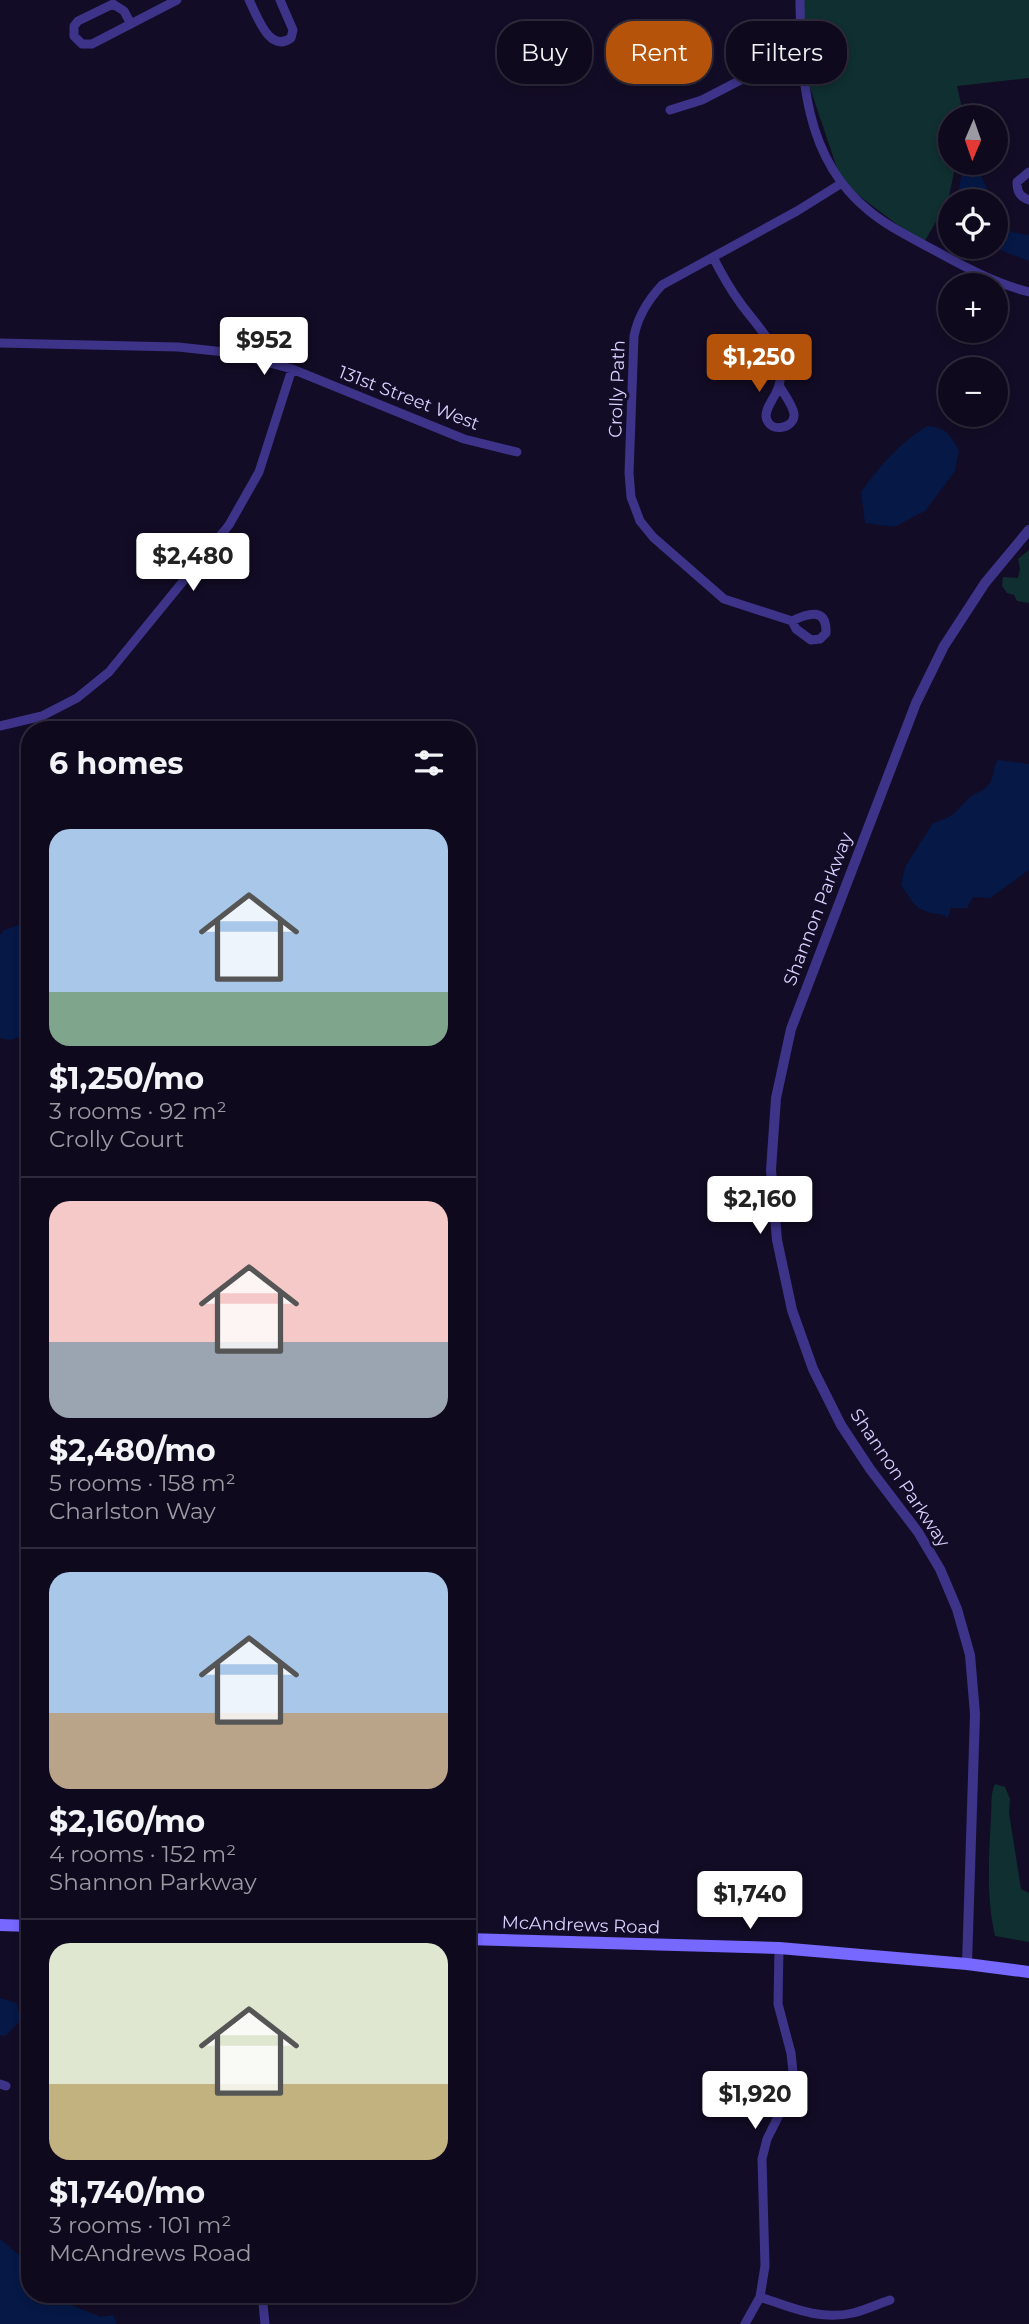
<!DOCTYPE html>
<html lang="en">
<head>
<meta charset="utf-8">
<style>
	:root { --surface:#0e091c; --page:#1c1729; --text:#f1f3f6; --muted:#9b9aa3; --line:#2e2a3b; --accent:#b45309 }
	body { margin:0; font-family:Montserrat,sans-serif; background:var(--page); color:var(--text); height:100vh; display:flex; flex-direction:column; font-size:26px; white-space:nowrap }
	* { box-sizing:border-box; margin:0 }
	p { font-size:23px; color:var(--muted) }
	.icon { flex:none; width:38px; height:38px; fill:none; stroke:currentColor; stroke-width:2; stroke-linecap:round; stroke-linejoin:round }
	.map { position:relative; flex:1; overflow:hidden }
	.drawer { position:absolute; left:21px; top:721px; width:455px; height:1582px; display:flex; flex-direction:column; background:var(--surface); border-radius:28px; box-shadow:0 4px 10px #0003,0 0 0 2px var(--line) }
	.drawer>* { flex:none }
	.hud { position:absolute; left:497px; top:21px; width:427px; height:63px; display:flex; gap:14px }
	.needle { width:46px; rotate:182deg }
	.controls { position:absolute; left:938px; top:105px; display:grid; gap:14px }
	.controls a { display:grid; place-items:center; width:70px; height:70px; border-radius:50%; background:var(--surface); box-shadow:0 4px 10px #0003,0 0 0 2px var(--line); font-size:35px }
	.price { position:absolute; translate:-50% -60px; padding:0 16px; border-radius:7px; background:#fff; color:#222; font-size:23px; line-height:46px; filter:drop-shadow(0 2px 4px #0008) }
	.price::after { content:''; position:absolute; left:50%; top:42px; width:21px; height:16px; margin-left:-10px; background:inherit; clip-path:polygon(0 0,100% 0,50% 100%) }
	.price.selected { background:var(--accent); color:#fff }
	ul { padding:0; list-style:none }
	li { display:grid; align-content:center; gap:14px; height:371px; padding:0 28px }
	li+li { border-top:2px solid var(--line) }
	li span { display:grid; place-items:center; height:217px; border-radius:21px; color:#555 }
	li>.icon { margin-inline-start:auto }
	span .icon { width:126px; height:126px; fill:#fffc; stroke-width:1 }
	li b { font-size:30px }
	h2 { display:flex; justify-content:space-between; align-items:center; height:84px; padding:0 28px; font-size:30px }
	.tag { padding:0 24px; border-radius:28px; background:var(--surface); box-shadow:0 4px 10px #0003,0 0 0 2px var(--line); font-size:24px; line-height:63px }
	.tag.selected { background:var(--accent); color:#fff }
	.map>svg:first-child { display:block }
	.green { fill:#0f2f30 }
	.water { fill:#051846 }
	.lines { fill:none; stroke-linecap:round; stroke-linejoin:round }
	.minor { stroke:#3d3389; stroke-width:9 }
	.tertiary { stroke:#3d3389; stroke-width:10 }
	.secondary { stroke:#7768ff; stroke-width:12 }
	.labels { text-anchor:middle; dominant-baseline:central; stroke-width:6; stroke-linejoin:round; paint-order:stroke }
	.street-label { font-size:18px; fill:#dad1ff; stroke:#130c26 }
</style>
</head>
<body>
<div class="map">
<svg width="1029" height="2324" viewBox="0 0 1029 2324">
	<rect width="100%" height="100%" fill="#130c26"/>
	<path class="green" d="M800 0H1029V78L957 86 964 117H950V163H956L948 201 923 244 842 183 801 61Z
		M1029 550V603L1017 601 1014 595 1007 593 1002 586 1003 577 1018 578 1020 569 1018 559Z
		M995 1784 1005 1787 1010 1799 1009 1813 1021 1889 1029 1893V1942L995 1936C986 1897 989 1856 991 1816 992 1804 990 1795 995 1784Z"/>
	<path class="water" d="M963 165 979 170 988 191 989 201H957Z
		M996 214 1012 232 1029 235V261L992 247H996Z
		M928 426C948 428 949 435 959 450L955 471 925 511 894 527 865 523 861 492C879 467 902 440 928 426Z
		M998 760 1029 764V870L990 898 973 897 967 908H951L948 918C940 912 934 915 925 911 913 907 908 895 901 885L905 867 933 823C954 817 954 813 969 798 976 792 986 791 991 781 994 774 993 767 998 760Z
		M30 921V1033L10 1040 0 1038V935L4 930Z
		M0 1998 17 2003 20 2021 5 2036 0 2035Z
		M0 2239 30 2264V2294H62L64 2302 101 2317 113 2315 117 2324H0Z"/>
	<g class="lines">
		<path class="minor" d="M249 0C257 15 269 54 291 38L293 30 280 0
			M800 0C801 76 804 158 868 210 887 226 910 237 932 249 963 266 994 283 1029 292
			M131 24 124 11 113 4 78 21 74 26V36L82 44H92L177 0
			M670 110 702 100 762 69 801 61
			M1029 172 1017 182C1017 192 1020 197 1029 200
			M713 257C721 273 730 289 741 304 754 322 774 341 778 364 780 370 781 379 779 385 777 396 762 410 767 420 772 433 795 428 794 414 793 405 783 393 779 385
			M0 343 178 347 234 353 292 369 464 439 517 452
			M792 621C808 613 827 607 826 633L820 639 811 640 796 629 792 621 724 599 653 537 640 521 631 497 629 473 634 336C638 316 648 300 662 285L797 211 842 183
			M0 726 42 716 77 698 109 672 229 525 259 472 292 369
			M0 2084 6 2086
			M760 2297C790 2307 820 2321 853 2313 865 2310 878 2304 890 2300
			M265 2324 263 2304 266 2294
			M745 2324 760 2297 765 2266 762 2159 767 2139 788 2097 793 2072 791 2053 778 2004 779 1948"/>
		<path class="tertiary" d="M967 1964 975 1714 970 1655 957 1609 940 1569 918 1532 870 1469 841 1425 813 1369 792 1310 777 1240 771 1170 776 1098 791 1029 916 703 944 646 985 583 1029 530"/>
		<path class="secondary" d="M0 1925 30 1926
			M467 1939 779 1948 967 1964 1029 1972"/>
	</g>
	<g class="labels">
		<g class="street-label">
			<text transform="translate(617 389) rotate(-88)">Crolly Path</text>
			<text transform="translate(409 398) rotate(21)">131st Street West</text>
			<text transform="translate(818 909) rotate(-69)">Shannon Parkway</text>
			<text transform="translate(900 1478) rotate(56)">Shannon Parkway</text>
			<text transform="translate(581 1925) rotate(2)">McAndrews Road</text>
		</g>
	</g>
</svg>
<div class="controls">
<a><svg class="needle" viewBox="-14 -14 28 28"><path d="M0-13l5 13h-10z" fill="#e53935"/><path d="M0 13l5-13h-10z" fill="#9b9aa3"/></svg></a>
<a><svg class="icon" aria-label="locate" viewBox="0 0 24 24"><circle cx="12" cy="12" r="6"/><path d="M12 2v4M12 18v4M2 12h4M18 12h4"/></svg></a>
<a>+</a>
<a>−</a>
</div>
<b class="price" style="left:264px;top:377px">$952</b>
<b class="price selected" style="left:759px;top:394px">$1,250</b>
<b class="price" style="left:193px;top:593px">$2,480</b>
<b class="price" style="left:760px;top:1236px">$2,160</b>
<b class="price" style="left:750px;top:1931px">$1,740</b>
<b class="price" style="left:755px;top:2131px">$1,920</b>
<div class="hud">
<a class="tag">Buy</a>
<a class="tag selected">Rent</a>
<a class="tag">Filters</a>
</div>
<section class="drawer">
<h2>6 homes<svg class="icon" aria-label="filters" viewBox="0 0 24 24"><path d="M4 7h16M4 17h16"/><circle cx="9" cy="7" r="2"/><circle cx="15" cy="17" r="2"/></svg></h2>
<ul>
<li><span style="background:linear-gradient(#a9c7e8 75%,#7fa58c 0)"><svg class="icon" aria-label="home" viewBox="0 0 24 24"><path d="M3 11l9-7 9 7M6 9v11h12V9"/></svg></span><div><b>$1,250/mo</b><p>3 rooms · 92 m²</p><p>Crolly Court</p></div></li>
<li><span style="background:linear-gradient(#f6c9c9 65%,#9aa5b1 0)"><svg class="icon" aria-label="home" viewBox="0 0 24 24"><path d="M3 11l9-7 9 7M6 9v11h12V9"/></svg></span><div><b>$2,480/mo</b><p>5 rooms · 158 m²</p><p>Charlston Way</p></div></li>
<li><span style="background:linear-gradient(#a9c7e8 65%,#b9a48a 0)"><svg class="icon" aria-label="home" viewBox="0 0 24 24"><path d="M3 11l9-7 9 7M6 9v11h12V9"/></svg></span><div><b>$2,160/mo</b><p>4 rooms · 152 m²</p><p>Shannon Parkway</p></div></li>
<li><span style="background:linear-gradient(#dfe7d0 65%,#c2b280 0)"><svg class="icon" aria-label="home" viewBox="0 0 24 24"><path d="M3 11l9-7 9 7M6 9v11h12V9"/></svg></span><div><b>$1,740/mo</b><p>3 rooms · 101 m²</p><p>McAndrews Road</p></div></li>
</ul>
</section>
</div>
</body>
</html>
